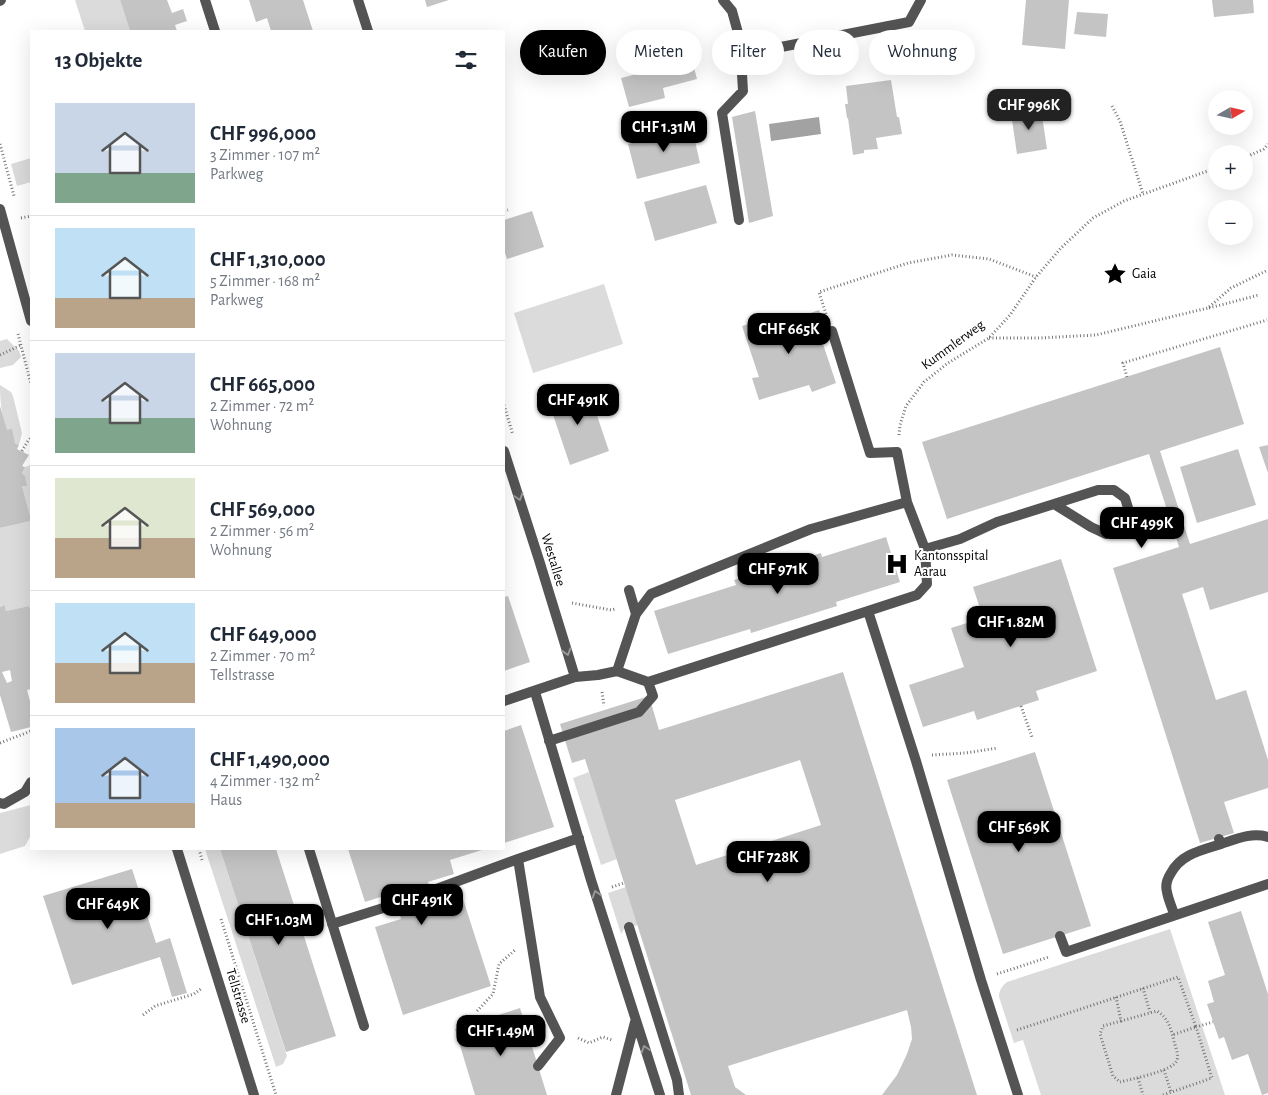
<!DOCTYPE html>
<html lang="de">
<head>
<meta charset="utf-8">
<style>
	:root { --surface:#fff; --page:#f6f6f7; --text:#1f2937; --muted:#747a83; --line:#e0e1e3; --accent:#000 }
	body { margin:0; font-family:"Alegreya Sans",sans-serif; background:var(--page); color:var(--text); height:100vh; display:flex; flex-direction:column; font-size:19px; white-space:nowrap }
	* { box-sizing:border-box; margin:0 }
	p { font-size:16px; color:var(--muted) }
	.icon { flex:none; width:28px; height:28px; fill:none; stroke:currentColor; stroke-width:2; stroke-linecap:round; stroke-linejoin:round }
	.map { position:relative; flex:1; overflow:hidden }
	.sheet { position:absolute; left:30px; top:30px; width:475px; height:820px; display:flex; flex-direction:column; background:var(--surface); border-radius:0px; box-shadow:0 5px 20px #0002 }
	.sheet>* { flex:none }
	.banner { position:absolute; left:520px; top:30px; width:475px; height:45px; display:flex; gap:10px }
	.needle { width:32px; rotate:81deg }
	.fabs { position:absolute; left:1208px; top:90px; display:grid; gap:10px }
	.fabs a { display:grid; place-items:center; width:45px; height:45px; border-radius:50%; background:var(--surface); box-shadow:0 5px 20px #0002; font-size:25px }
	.price { position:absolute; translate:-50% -42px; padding:0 11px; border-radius:10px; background:var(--accent); color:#fff; font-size:16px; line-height:32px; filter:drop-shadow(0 1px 2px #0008) }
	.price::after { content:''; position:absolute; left:50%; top:30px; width:15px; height:11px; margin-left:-8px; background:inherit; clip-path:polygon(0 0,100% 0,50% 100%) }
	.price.selected { background:#222; color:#fff }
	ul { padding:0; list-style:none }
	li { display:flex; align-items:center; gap:15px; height:125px; padding:0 25px }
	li+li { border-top:1px solid var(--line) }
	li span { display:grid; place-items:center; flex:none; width:140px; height:100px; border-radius:0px; color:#555 }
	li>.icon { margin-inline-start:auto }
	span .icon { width:60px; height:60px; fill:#fffc; stroke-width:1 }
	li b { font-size:21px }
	h2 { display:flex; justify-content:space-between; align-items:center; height:60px; padding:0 25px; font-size:21px }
	.chip { padding:0 18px; border-radius:22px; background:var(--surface); box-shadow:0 5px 20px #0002; font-size:18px; line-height:45px }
	.chip.selected { background:var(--accent); color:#fff }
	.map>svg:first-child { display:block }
	.green { fill:#dbdbdb }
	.water { fill:#a2a2a2 }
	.building { fill:#c4c4c4; fill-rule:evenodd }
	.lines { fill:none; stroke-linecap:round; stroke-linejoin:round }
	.path { stroke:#767676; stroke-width:3; stroke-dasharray:1 2.5; stroke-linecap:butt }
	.service { stroke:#545454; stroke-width:10 }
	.minor { stroke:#545454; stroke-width:10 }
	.oneway { stroke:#989898 }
	.labels { text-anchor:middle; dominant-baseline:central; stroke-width:4; stroke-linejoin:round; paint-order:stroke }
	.poi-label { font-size:14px; fill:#000; stroke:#fff; text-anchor:start }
	.street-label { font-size:14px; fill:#000; stroke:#fff }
</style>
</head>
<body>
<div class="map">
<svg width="1268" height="1095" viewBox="0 0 1268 1095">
	<rect width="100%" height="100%" fill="#fff"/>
	<path class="green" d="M75 0H120L130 31H85Z
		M31 158V182L17 186 11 164Z
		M604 284 623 344 533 373 514 313Z
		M7 339 19 351 21 357 13 365 0 368V341Z
		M0 385 11 392 13 396 22 433 19 445C2 437 0 402 0 385Z
		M31 465V519L22 486H26L25 476 22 473 25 467Z
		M31 521V613L29 606 6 611 5 605 0 607V528Z
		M589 772 617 859 601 865 573 778Z
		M31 805V835L25 846 0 854V813Z
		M205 849H220L287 1056 283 1064 276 1067Z
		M626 887 638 925 624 929 621 934 608 893Z
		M1170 929 1225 1095H1041L1023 1040 1014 1043 999 997C999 990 1002 986 1007 982Z"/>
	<path class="water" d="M819 117 821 134 771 141 769 124Z"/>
	<path class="building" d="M120 0H167L172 13 183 9 187 21 175 25 177 31H130Z
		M249 0H303L313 31H271L267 18 256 22Z
		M425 0H449L427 7Z
		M1026 0H1069L1065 49 1022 45Z
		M1212 0H1253L1254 13 1214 17Z
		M1077 12 1108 14 1106 37 1074 34Z
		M686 37 697 79 663 88 665 98 629 107 621 78 660 68 654 44Z
		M891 80 897 117H899L902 134 876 138 878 149 864 150V153L853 155 848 118H847L845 104H848L846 86Z
		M1041 109 1047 149 1017 154 1011 113Z
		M755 111 773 216 749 223 732 117Z
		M692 128 700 163 637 179 628 144Z
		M706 185 717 223 655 241 644 202Z
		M532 211 544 247 507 259 504 250V220Z
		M819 310 827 333 820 335 836 383 812 392 809 385 759 400 752 378 759 377 742 326 770 318 773 326Z
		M1220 347 1244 424 1160 451 1190 544 1268 519V592L1210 610 1203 587 1182 594 1216 700 1246 690 1268 760V788L1224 802 1234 833 1200 843 1113 568 1179 547 1149 454 947 519 922 442Z
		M587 386 609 451 570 465 548 400Z
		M0 406 7 430 12 429 15 443 19 445 17 449 29 455 22 466 25 467 22 473 25 476 27 486H22L31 519V521L0 528Z
		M1268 445V473L1259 447Z
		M1238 449 1256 505 1197 523 1180 467Z
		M886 537 900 582 836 602 837 606 751 633 750 629 668 654 654 611 736 585 734 580 821 553 822 557Z
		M1061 559 1097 671 1036 691 1039 700 977 720 974 711 923 727 909 685 964 667 951 628 983 618 973 587Z
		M508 596 530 662 504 671V597Z
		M5 605 6 611 29 606 31 613V689L27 690 31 705V727L11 732 0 695V607ZM10 670 12 681 7 683 2 672Z
		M843 672 977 1095H882L897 1075 907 1054 912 1039 911 1027 907 1010 728 1066 735 1087 746 1095H691L585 759 572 763 560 724 649 696 659 730ZM800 760 821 825 696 865 675 800Z
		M521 725 554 827 504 843V731Z
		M1035 752 1091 926 1003 954 947 780Z
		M220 849H276L336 1036 286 1052Z
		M348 849H485L450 860 454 874 428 882 436 908 463 899 491 986 403 1015 375 927 401 919 393 893 365 902Z
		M132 869 156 943 170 938 187 993 172 997 160 957 72 985 43 896Z
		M1241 911 1268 994V1093L1262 1095 1248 1054 1232 1060 1224 1037 1219 1039 1207 1004 1214 1002 1208 981 1225 975 1208 922Z
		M520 1008 547 1095H475L455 1029Z"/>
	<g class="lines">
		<path class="path" d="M1112 106 1120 121 1143 194
			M0 144 14 196
			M1244 158 1264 149 1268 144
			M504 211 508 210
			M21 218 31 216
			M1209 308 1259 295
			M826 314 819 292 908 263 952 255 989 259 1036 277
			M18 334 31 384
			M989 338H1040L1096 335 1208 308 1231 288 1268 270
			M0 355 21 345
			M1127 377 1123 363 1267 320
			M504 405 513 435
			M899 435 900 425 906 406 924 382 948 363 989 338 1010 315 1036 277 1061 248 1093 218 1124 201 1216 168
			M22 451 28 441 31 438
			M572 603 611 610 615 609
			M602 692 604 706
			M1021 706 1032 737
			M0 743 31 731
			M932 755 965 753 998 748
			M199 849 202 860
			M612 887 624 883
			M221 919 276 1095
			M997 974 1049 957
			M1143 988 1150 1012
			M1116 997 1121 1021 1103 1026 1100 1034 1113 1076 1120 1082C1131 1079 1174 1071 1177 1060 1179 1054 1175 1046 1174 1041 1171 1028 1168 1018 1157 1011L1121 1021
			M477 1011 493 994 499 964 515 950
			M143 1015 155 1006 194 994 202 988
			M1017 1030 1178 977 1196 1027 1172 1035
			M578 1038 589 1043 603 1037 612 1040
			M1164 1070 1171 1092
			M1138 1078 1143 1095
			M1163 1095 1212 1078 1196 1027 1213 1022"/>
		<path class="service" d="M739 220 722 113 743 91 740 40
			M832 331 870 453 897 452 907 502 925 549 927 584 917 595 868 611
			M925 549 960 539 997 522 1054 504 1091 527 1106 534 1120 530 1127 521 1129 511 1125 498 1114 490H1098L1054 504
			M629 590 636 614
			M617 671 636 614 651 594 811 529 907 502
			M575 677 598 675 617 671 648 682 868 611 916 761 981 980 1018 1095
			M535 692 591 880 660 1095
			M549 741 639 712 653 696 648 682
			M0 803 4 804 25 792 31 782
			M1219 839 1221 844C1236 839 1252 832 1268 837
			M309 849 364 1026
			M518 859 540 997 560 1038 538 1066
			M431 891 518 859 579 838
			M1174 914C1172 907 1168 899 1167 892 1165 885 1167 879 1171 873 1181 854 1202 850 1221 844
			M332 924 396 904
			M629 927 677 1080 679 1095
			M1060 936 1066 952 1268 884
			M616 1095 635 1022"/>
		<path class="minor" d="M205 0 215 31
			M358 0 368 31
			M723 0 732 11 740 40 781 47 909 22 921 0
			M0 1 1 0
			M0 209 31 321
			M504 451 539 560 575 677 504 701
			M177 849 254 1095"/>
	</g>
	<defs><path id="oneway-chevron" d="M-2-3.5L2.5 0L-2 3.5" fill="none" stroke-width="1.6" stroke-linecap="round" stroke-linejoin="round" transform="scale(1.25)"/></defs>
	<g class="oneway">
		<use href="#oneway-chevron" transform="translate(519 497) rotate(72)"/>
		<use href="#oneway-chevron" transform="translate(567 652) rotate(73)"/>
		<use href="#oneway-chevron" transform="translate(596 894) rotate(-108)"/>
		<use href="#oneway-chevron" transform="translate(645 1049) rotate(-108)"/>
	</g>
	<defs>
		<symbol id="sight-bare" viewBox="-9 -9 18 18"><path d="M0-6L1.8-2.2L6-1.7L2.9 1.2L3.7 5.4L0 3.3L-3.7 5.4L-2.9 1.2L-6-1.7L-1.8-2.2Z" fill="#000" stroke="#fff" stroke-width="2.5" paint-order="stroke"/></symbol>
		<symbol id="hospital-bare" viewBox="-9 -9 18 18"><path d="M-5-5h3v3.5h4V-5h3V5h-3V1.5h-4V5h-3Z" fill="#000" stroke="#fff" stroke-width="2.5" paint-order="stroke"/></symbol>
	</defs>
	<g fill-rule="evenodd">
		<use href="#sight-bare" x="1099" y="258" width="32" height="32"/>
		<use href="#hospital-bare" x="881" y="548" width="32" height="32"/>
	</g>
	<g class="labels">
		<g class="poi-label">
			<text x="1132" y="274">Gaia</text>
			<text x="914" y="556">Kantonsspital<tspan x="914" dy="16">Aarau</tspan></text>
		</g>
		<g class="street-label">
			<text transform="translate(953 345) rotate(-36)">Kummlerweg</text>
			<text transform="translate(553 560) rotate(73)">Westallee</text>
			<text transform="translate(238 996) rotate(73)">Tellstrasse</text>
		</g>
	</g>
</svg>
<div class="fabs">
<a><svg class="needle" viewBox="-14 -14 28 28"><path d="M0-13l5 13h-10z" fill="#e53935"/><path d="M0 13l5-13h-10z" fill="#747a83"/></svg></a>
<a>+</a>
<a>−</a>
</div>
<b class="price selected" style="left:1029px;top:131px">CHF 996K</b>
<b class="price" style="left:664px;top:153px">CHF 1.31M</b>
<b class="price" style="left:789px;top:355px">CHF 665K</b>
<b class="price" style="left:578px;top:426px">CHF 491K</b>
<b class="price" style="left:1142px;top:549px">CHF 499K</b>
<b class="price" style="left:778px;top:595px">CHF 971K</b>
<b class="price" style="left:1011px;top:648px">CHF 1.82M</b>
<b class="price" style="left:1019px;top:853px">CHF 569K</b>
<b class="price" style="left:768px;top:883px">CHF 728K</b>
<b class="price" style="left:422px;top:926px">CHF 491K</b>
<b class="price" style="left:108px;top:930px">CHF 649K</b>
<b class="price" style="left:279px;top:946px">CHF 1.03M</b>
<b class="price" style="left:501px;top:1057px">CHF 1.49M</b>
<div class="banner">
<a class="chip selected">Kaufen</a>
<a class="chip">Mieten</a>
<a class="chip">Filter</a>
<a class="chip">Neu</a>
<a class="chip">Wohnung</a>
</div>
<section class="sheet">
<h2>13 Objekte<svg class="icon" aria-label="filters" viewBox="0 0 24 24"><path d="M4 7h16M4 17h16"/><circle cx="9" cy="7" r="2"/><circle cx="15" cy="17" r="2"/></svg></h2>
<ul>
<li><span style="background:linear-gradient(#c9d6e8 70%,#7fa58c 0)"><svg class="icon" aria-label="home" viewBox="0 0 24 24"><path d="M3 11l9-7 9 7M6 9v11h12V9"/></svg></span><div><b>CHF 996,000</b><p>3 Zimmer · 107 m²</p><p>Parkweg</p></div></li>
<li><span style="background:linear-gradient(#bfe0f5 70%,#b9a48a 0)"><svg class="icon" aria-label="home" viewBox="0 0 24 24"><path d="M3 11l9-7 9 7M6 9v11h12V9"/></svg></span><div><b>CHF 1,310,000</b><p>5 Zimmer · 168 m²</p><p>Parkweg</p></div></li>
<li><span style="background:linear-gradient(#c9d6e8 65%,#7fa58c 0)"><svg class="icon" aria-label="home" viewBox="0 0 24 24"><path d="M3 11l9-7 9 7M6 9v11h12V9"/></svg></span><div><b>CHF 665,000</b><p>2 Zimmer · 72 m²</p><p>Wohnung</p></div></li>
<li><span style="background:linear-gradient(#dfe7d0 60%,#b9a48a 0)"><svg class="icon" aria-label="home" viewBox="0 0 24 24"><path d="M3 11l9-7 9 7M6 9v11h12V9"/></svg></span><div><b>CHF 569,000</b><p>2 Zimmer · 56 m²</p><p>Wohnung</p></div></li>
<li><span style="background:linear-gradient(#bfe0f5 60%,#b9a48a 0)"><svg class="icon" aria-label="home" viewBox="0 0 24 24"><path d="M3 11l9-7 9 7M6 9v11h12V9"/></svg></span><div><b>CHF 649,000</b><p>2 Zimmer · 70 m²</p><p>Tellstrasse</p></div></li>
<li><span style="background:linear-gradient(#a9c7e8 75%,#b9a48a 0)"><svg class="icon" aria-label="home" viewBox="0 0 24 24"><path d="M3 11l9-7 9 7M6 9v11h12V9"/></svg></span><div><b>CHF 1,490,000</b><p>4 Zimmer · 132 m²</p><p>Haus</p></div></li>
</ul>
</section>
</div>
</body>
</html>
